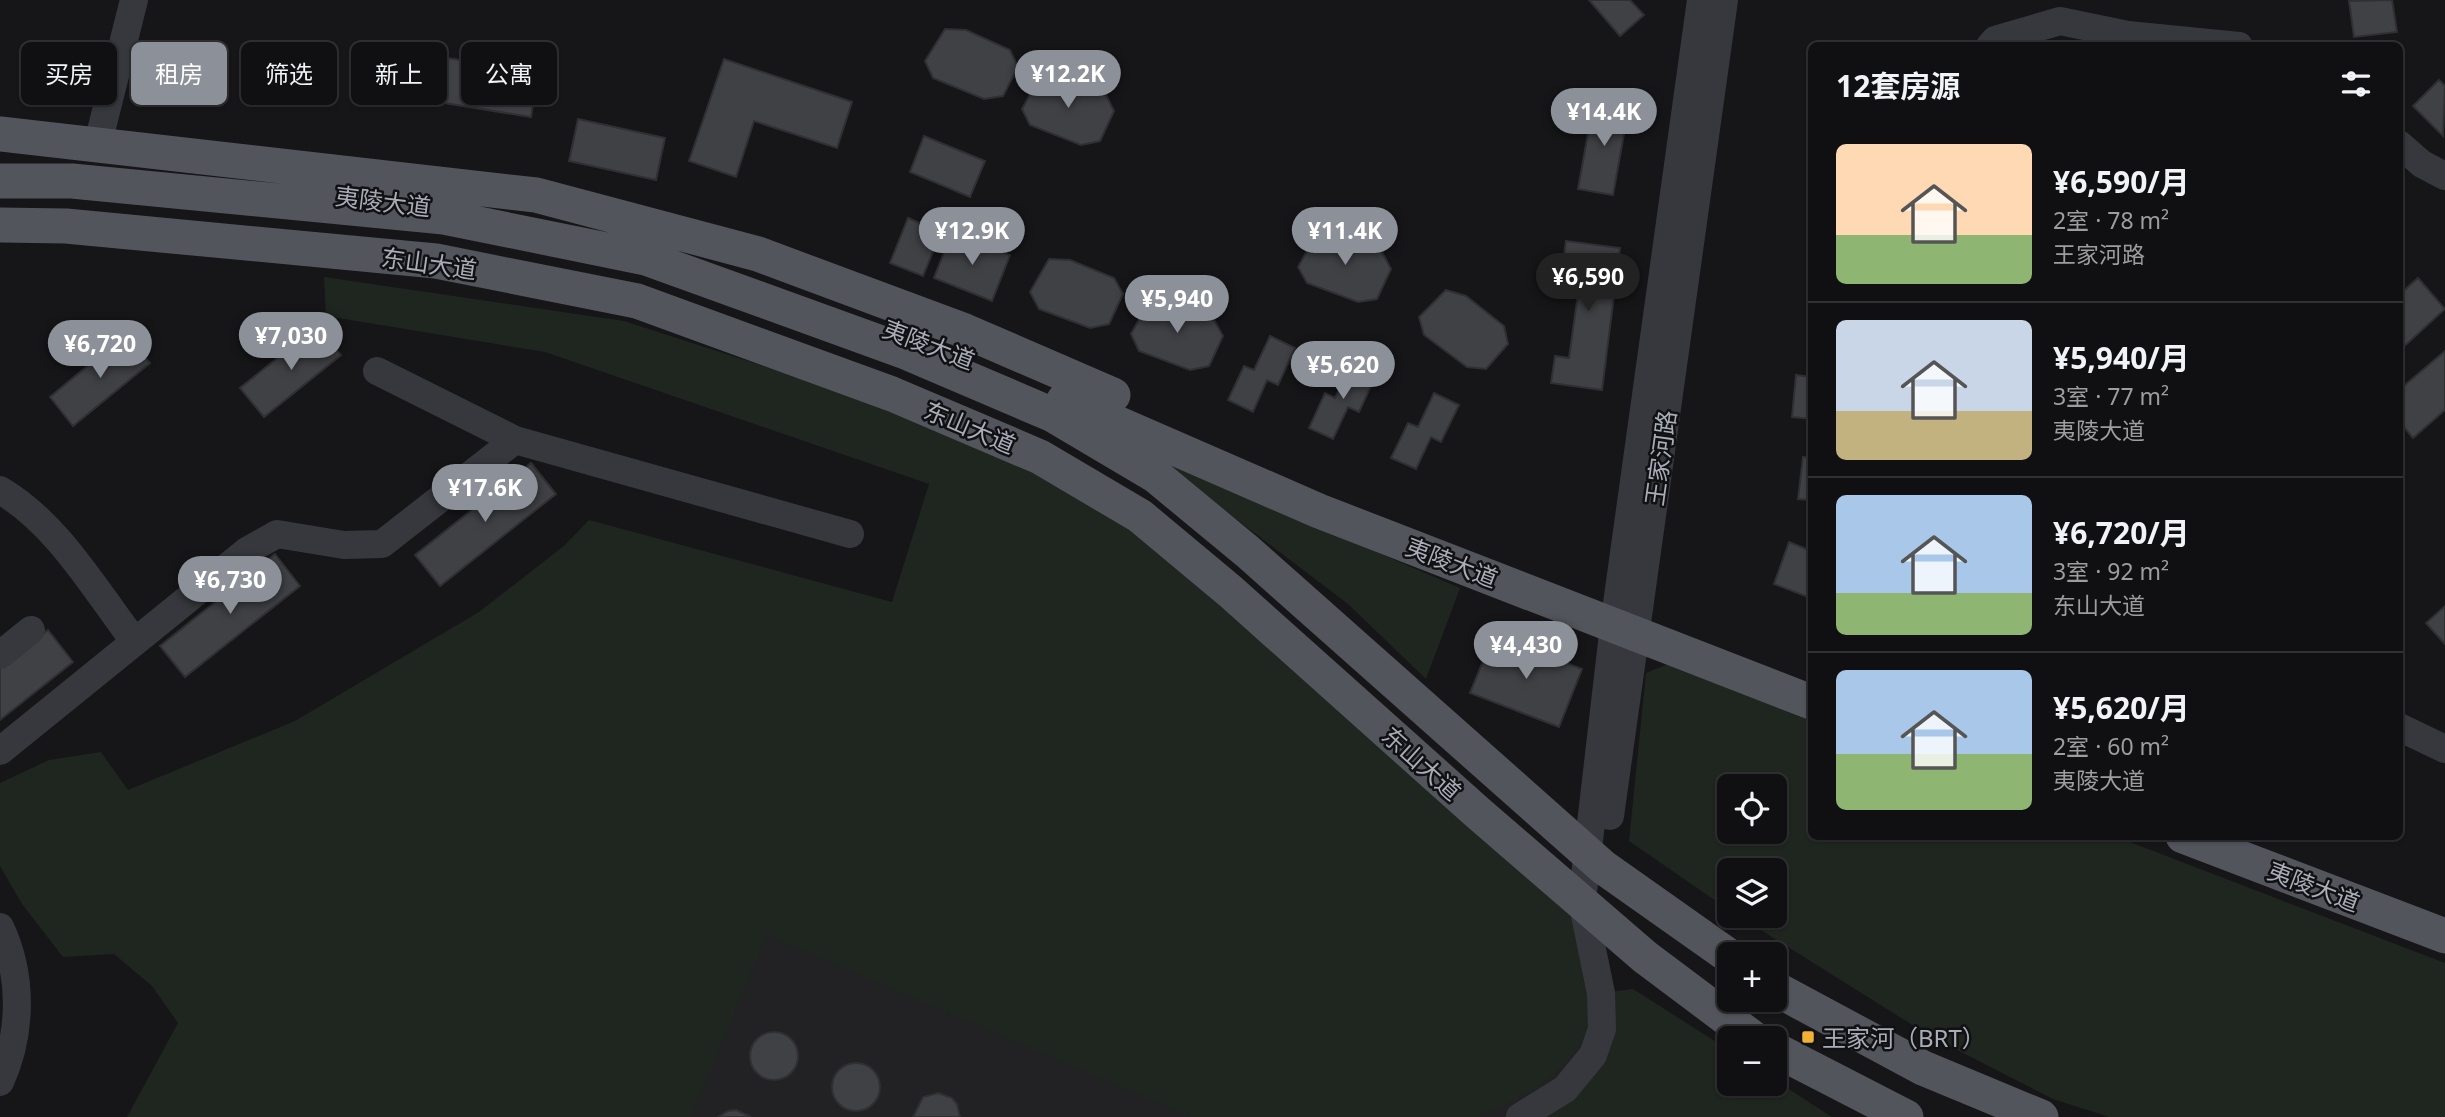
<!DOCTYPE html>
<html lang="zh">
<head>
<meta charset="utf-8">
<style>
	:root { --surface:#101012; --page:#19191b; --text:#f1f3f6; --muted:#9c9d9f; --line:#303032; --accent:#8c9099 }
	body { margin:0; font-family:"Noto Sans","Noto Sans SC",sans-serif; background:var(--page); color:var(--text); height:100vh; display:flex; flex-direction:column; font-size:26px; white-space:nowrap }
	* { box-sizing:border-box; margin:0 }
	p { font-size:23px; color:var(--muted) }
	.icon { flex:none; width:38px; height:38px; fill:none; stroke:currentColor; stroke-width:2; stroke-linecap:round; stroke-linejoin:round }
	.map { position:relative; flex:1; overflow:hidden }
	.panel { position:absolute; left:1808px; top:42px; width:595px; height:798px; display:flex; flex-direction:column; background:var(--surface); border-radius:10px; box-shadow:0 2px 5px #0004,0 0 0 2px var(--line) }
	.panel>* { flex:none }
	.guide { position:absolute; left:21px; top:42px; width:665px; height:63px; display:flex; gap:14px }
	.controls { position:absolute; left:1717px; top:774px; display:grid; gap:14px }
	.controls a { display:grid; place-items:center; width:70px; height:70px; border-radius:10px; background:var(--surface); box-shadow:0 2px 5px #0004,0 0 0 2px var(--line); font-size:35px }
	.price { position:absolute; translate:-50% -60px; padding:0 16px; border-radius:24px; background:var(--accent); color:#fff; font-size:23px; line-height:46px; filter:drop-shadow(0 2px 4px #0008) }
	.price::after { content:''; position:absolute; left:50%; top:42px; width:21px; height:16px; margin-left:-10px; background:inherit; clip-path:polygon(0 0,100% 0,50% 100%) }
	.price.current { background:#222; color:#fff }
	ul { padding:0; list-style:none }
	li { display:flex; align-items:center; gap:21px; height:175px; padding:0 28px }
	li+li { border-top:2px solid var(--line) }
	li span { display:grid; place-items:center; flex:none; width:196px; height:140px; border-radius:10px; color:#555 }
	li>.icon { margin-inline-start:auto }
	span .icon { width:84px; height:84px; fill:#fffc; stroke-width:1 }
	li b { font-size:30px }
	h2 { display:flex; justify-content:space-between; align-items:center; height:84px; padding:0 28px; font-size:30px }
	.chip { padding:0 24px; border-radius:10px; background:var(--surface); box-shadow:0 2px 5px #0004,0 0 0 2px var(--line); font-size:24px; line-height:63px }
	.chip.current { background:var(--accent); color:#fff }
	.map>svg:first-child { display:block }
	.built { fill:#222225 }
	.green { fill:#1e261f; fill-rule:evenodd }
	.building { fill:#404145; stroke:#303034; stroke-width:2 }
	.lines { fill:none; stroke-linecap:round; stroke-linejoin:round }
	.minor { stroke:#37383d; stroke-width:28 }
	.major { stroke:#53555c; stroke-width:35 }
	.poi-dot { fill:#f2b134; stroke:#111113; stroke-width:2.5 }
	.labels { text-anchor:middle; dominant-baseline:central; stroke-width:5; stroke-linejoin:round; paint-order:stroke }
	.street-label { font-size:24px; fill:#a8adb8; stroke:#111113 }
	.poi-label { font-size:24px; fill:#a8adb8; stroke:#111113; text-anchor:start }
</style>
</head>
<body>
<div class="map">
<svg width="2445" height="1117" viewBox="0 0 2445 1117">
	<rect width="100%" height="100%" fill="#161618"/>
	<path class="built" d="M641 895 1451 1009 1649 999 1637 1117H533Z"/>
	<path class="green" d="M324 277 624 321 865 399 1024 467 1134 522 1576 905C1581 934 1593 966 1593 996 1592 1062 1532 1095 1478 1117H1191L767 935 691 1117H127L178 1023 152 986 114 954 63 957 22 904 0 866V783L49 760 101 752 128 790 295 721 479 612 565 545 589 520 892 602 929 484 545 352 326 316Z
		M1129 446 1460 588 1426 679 1348 604 1228 513Z
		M1668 664 1811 719V836L2117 837 2445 963V1117H2109L2053 1099 1930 1036 1737 915H1774V870H1729V910L1629 841 1646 673ZM1729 786H1774V831H1729Z
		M1633 989 1729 1050V1083H1774L1775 1080 1832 1117H1520L1565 1089 1601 993Z"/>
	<path class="building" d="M1589 0H1630L1644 15 1620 36Z
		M2392 0 2397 32 2354 37 2349 1Z
		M945 29 966 30 1010 50 1018 67 1003 96 984 99 933 78 925 61Z
		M389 49 538 72 531 117 382 93Z
		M724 59 852 102 837 148 754 121 736 177 689 161Z
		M1040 76H1061L1106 95 1114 111 1100 141 1081 145 1030 125 1022 109Z
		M2439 80 2445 86 2443 136 2413 106Z
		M1594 100 1629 106 1613 195 1578 189Z
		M578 119 665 138 656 180 569 161Z
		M924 136 985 161 970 197 910 172Z
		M908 218 941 232 923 276 890 263Z
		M952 232 1010 255 992 301 934 278Z
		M1317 233 1338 234 1382 252 1391 269 1377 299 1358 302 1307 283 1298 267Z
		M1566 241 1620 248 1602 390 1551 383 1555 356 1569 358 1578 294 1559 292Z
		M1049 259 1070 260 1114 278 1123 294 1109 324 1090 328 1039 309 1030 292Z
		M2418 278 2445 309 2399 351V295Z
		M1446 290 1466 296 1504 326 1508 344 1486 369 1467 367 1424 335 1419 317Z
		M1149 301 1170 302 1214 320 1223 336 1209 366 1190 370 1139 351 1131 334Z
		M317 326 341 355 264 417 240 388Z
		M126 334 150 363 73 426 50 397Z
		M1270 336 1295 348 1278 385 1267 380 1253 412 1228 400 1244 366 1254 370Z
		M2445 351V410L2413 438 2399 421V390Z
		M1351 364 1376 375 1359 412 1348 407 1333 439 1309 428 1325 393 1335 398Z
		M1796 375 1811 377V419L1792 417Z
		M1434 393 1459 405 1441 442 1431 437 1416 469 1391 458 1408 423 1418 427Z
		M1803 457 1811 458V500L1798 499Z
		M531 463 556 494 440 586 415 555Z
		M1789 542 1811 551V598L1774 584Z
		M275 554 300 586 185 677 160 646Z
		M2445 606V644L2426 623Z
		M48 630 73 662 0 720V669Z
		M1494 634 1582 669 1559 727 1470 693Z
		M750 1056a24 24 0 1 1 48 0a24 24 0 1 1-48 0Z
		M832 1087a24 24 0 1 1 48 0a24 24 0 1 1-48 0Z
		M938 1093 952 1098 957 1104 960 1117H913L923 1097Z
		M736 1110 751 1117H718L728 1111Z"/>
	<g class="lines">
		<path class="minor" d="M1990 46 1995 40 2060 21 2128 35 2239 46
			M98 143 134 0
			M2399 144 2422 164 2445 176
			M377 371 515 440 850 534
			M0 490C58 524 95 590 135 642
			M0 655 31 630
			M2399 727 2445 749
			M0 751 247 551 277 534 344 545 382 544 515 440
			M1610 816 1724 0
			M0 927C23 975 22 1034 0 1082
			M1520 1117 1565 1089 1593 1055 1602 1029 1601 993 1582 901 1614 625 1701 0"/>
		<path class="major" d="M0 134 536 195 758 254 965 331 1113 395
			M0 181H72L444 217 646 258 903 351 1053 415 1156 476 1248 552 1603 867 1729 956
			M0 225 66 226 436 261 637 301 892 394 1040 457 1140 516 1231 592 1477 812 1645 957 1753 1038
			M1064 400 1319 511 1811 702
			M2183 836 2445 936
			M1774 988 1923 1068 2041 1117
			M1774 1049 1906 1117"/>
	</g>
	<rect class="poi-dot" x="1801" y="1030" width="14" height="14" rx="3.5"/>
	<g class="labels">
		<g class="street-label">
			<text transform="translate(383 201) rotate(7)">夷陵大道</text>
			<text transform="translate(429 263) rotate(8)">东山大道</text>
			<text transform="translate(929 344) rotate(21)">夷陵大道</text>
			<text transform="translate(970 427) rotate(23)">东山大道</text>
			<text transform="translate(1660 458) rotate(-82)">王家河路</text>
			<text transform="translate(1452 562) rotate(21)">夷陵大道</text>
			<text transform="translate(1422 763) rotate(42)">东山大道</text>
			<text transform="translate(2314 886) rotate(21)">夷陵大道</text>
		</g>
		<g class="poi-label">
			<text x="1822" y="1037">王家河（BRT）</text>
		</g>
	</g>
</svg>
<div class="controls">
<a><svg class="icon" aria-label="locate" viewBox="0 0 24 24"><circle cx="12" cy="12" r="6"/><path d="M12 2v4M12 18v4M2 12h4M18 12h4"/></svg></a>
<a><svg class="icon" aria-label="layers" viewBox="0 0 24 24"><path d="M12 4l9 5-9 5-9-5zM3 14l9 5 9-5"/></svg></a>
<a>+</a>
<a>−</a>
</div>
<b class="price" style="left:1068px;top:110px">¥12.2K</b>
<b class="price" style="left:1604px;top:148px">¥14.4K</b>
<b class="price" style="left:972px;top:267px">¥12.9K</b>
<b class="price" style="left:1345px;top:267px">¥11.4K</b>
<b class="price current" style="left:1588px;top:313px">¥6,590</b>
<b class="price" style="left:1177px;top:335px">¥5,940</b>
<b class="price" style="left:291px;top:372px">¥7,030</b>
<b class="price" style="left:100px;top:380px">¥6,720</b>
<b class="price" style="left:1343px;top:401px">¥5,620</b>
<b class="price" style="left:485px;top:524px">¥17.6K</b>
<b class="price" style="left:230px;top:616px">¥6,730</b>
<b class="price" style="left:1526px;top:681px">¥4,430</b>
<div class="guide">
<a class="chip">买房</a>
<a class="chip current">租房</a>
<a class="chip">筛选</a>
<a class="chip">新上</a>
<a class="chip">公寓</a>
</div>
<section class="panel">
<h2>12套房源<svg class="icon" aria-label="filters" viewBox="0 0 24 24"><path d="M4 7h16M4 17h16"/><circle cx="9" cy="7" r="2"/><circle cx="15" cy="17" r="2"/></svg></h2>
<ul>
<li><span style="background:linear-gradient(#ffd9b3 65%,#8fb573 0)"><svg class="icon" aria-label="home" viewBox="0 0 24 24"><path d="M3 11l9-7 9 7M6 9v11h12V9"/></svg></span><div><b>¥6,590/月</b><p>2室 · 78 m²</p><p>王家河路</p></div></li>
<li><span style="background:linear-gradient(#c9d6e8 65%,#c2b280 0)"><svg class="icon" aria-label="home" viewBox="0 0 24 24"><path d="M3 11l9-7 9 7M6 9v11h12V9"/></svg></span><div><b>¥5,940/月</b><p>3室 · 77 m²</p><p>夷陵大道</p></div></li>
<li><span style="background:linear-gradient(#a9c7e8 70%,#8fb573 0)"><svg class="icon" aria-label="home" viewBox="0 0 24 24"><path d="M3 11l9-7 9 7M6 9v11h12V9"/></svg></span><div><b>¥6,720/月</b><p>3室 · 92 m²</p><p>东山大道</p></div></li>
<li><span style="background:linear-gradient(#a9c7e8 60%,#8fb573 0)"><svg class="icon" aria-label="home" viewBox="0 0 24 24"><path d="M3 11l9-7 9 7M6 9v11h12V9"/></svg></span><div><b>¥5,620/月</b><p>2室 · 60 m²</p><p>夷陵大道</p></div></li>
</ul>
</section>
</div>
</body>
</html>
